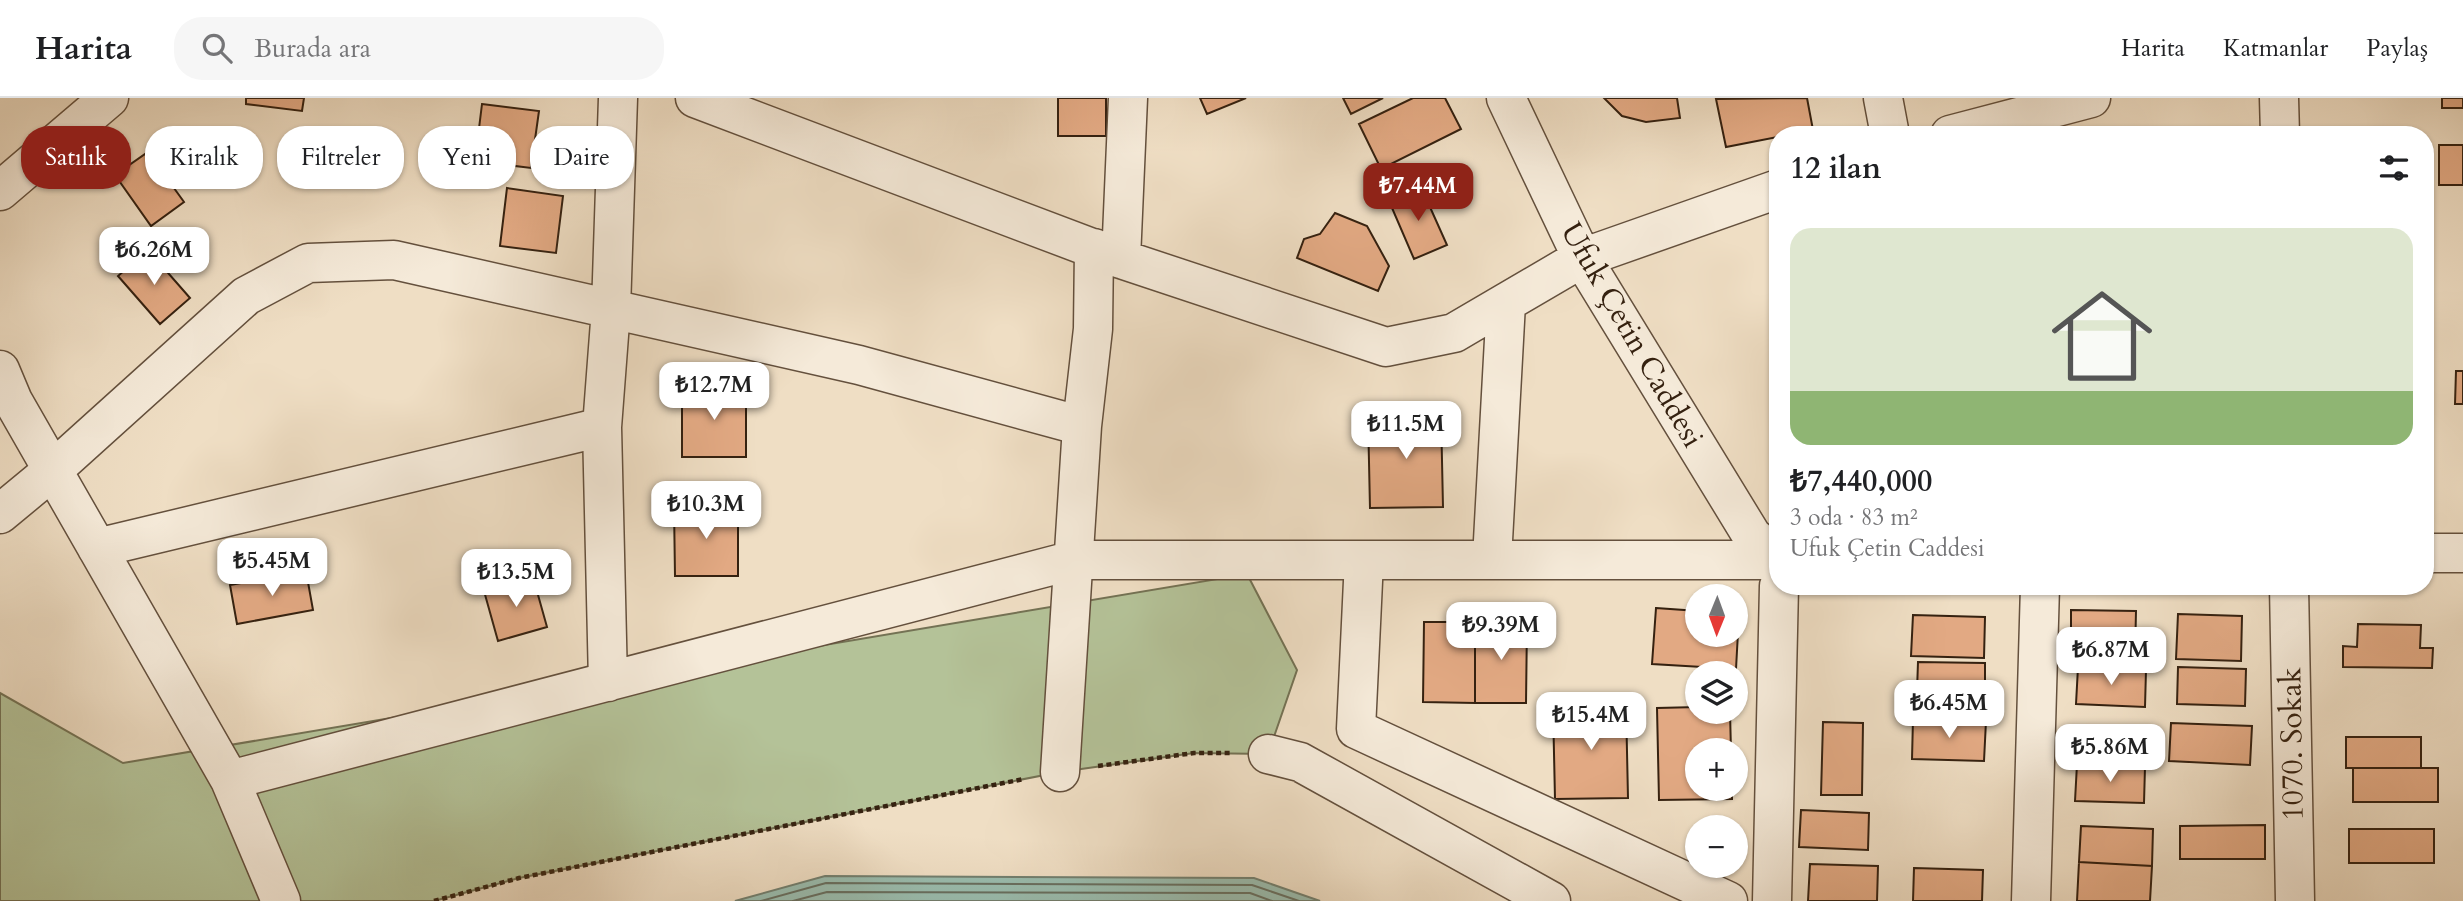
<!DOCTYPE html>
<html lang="tr">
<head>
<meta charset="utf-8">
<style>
	:root { --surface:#fff; --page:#f6f6f6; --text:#202124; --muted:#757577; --line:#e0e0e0; --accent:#8f2418 }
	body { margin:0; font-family:Cardo,serif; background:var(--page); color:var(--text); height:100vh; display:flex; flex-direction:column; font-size:26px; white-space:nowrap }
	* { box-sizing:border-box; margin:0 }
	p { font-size:23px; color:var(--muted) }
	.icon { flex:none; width:38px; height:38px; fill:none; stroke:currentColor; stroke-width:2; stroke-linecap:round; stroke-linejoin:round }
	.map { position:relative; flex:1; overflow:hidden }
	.panel { position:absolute; left:1769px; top:28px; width:665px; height:469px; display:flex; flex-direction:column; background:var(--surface); border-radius:28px; box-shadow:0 2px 5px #0004 }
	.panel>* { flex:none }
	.top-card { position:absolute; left:21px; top:28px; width:665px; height:63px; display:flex; gap:14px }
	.needle { width:46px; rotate:181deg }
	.fabs { position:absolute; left:1685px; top:486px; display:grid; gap:14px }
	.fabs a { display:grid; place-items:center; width:63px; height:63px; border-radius:50%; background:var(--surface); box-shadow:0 2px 5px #0004; font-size:35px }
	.price { position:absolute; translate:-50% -60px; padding:0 16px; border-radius:14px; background:#fff; color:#222; font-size:23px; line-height:46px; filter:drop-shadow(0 2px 4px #0008) }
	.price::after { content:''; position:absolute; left:50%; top:42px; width:21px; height:16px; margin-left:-10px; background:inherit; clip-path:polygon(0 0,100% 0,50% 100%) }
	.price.active { background:var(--accent); color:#fff }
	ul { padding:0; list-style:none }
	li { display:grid; align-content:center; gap:14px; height:371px; padding:0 21px }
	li+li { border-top:2px solid var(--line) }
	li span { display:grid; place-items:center; height:217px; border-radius:21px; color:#555 }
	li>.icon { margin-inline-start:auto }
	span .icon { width:126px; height:126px; fill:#fffc; stroke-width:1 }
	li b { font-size:30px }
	h2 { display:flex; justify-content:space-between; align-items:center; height:84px; padding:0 21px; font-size:30px }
	.pill { padding:0 24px; border-radius:28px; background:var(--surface); box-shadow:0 2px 5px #0004; font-size:24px; line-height:63px }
	.pill.active { background:var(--accent); color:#fff }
	header { display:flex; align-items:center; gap:42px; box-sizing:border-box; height:98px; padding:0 35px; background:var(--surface); border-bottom:2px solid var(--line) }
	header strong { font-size:33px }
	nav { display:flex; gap:38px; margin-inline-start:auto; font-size:24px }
	.search { width:490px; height:63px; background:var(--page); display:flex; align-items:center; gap:18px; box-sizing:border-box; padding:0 24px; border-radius:28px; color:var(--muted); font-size:26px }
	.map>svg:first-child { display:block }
	.green { fill:#b4c298; stroke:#747254; stroke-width:2 }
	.water { fill:#9abdaf; stroke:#727f6f; stroke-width:2 }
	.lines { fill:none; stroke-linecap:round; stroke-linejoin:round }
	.shore { stroke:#686f60; stroke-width:2 }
	.building { fill:#e2a983; stroke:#352110; stroke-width:2 }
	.minor-casing { stroke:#64503d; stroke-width:41 }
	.path { stroke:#352110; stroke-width:4.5; stroke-dasharray:5 3.5; stroke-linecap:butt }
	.minor { stroke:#f5ead9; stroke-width:38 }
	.labels { text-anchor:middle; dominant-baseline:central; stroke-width:5; stroke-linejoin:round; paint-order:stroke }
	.street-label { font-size:30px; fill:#352110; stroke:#f5ead9 }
</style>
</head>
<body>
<header>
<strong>Harita</strong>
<div class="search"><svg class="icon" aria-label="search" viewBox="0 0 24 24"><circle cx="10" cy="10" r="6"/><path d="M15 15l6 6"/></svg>Burada ara</div>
<nav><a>Harita</a><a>Katmanlar</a><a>Paylaş</a></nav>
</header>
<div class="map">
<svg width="2463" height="803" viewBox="0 0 2463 803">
	<rect width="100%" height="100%" fill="#efdec4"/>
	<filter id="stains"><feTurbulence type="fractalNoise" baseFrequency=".00286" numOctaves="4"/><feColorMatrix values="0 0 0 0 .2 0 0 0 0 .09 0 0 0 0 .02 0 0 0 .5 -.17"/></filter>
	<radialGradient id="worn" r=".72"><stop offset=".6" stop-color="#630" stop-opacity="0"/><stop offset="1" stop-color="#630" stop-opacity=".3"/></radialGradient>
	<path class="green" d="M1247 476 1297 572 1268 656 1194 655 1060 674 519 780 434 803H0V595L123 665Z"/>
	<path class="water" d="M825 778 1254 780 1320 803H735Z"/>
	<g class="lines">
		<path class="shore" d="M761 803 826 785 1252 787 1299 803
			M793 803 827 794 1250 795 1272 803"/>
	</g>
	<path class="building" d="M246 0H304L302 13 246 6Z
		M1058 0H1106V38H1058Z
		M1200 0H1246L1207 16Z
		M1343 0H1383L1351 16Z
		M1413 0H1445L1461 31 1381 71 1359 26Z
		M1604 0H1677L1680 20 1646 24 1622 18Z
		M1807 0 1813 32 1726 49 1716 1Z
		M2442 0H2463V10H2442Z
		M482 6 539 13 531 70 475 63Z
		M2439 47H2463V87H2439Z
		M148 54 184 104 151 128 115 77Z
		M1421 89 1447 147 1414 161 1389 103Z
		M507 90 563 98 556 155 500 148Z
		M1335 115 1367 128 1389 168 1378 193 1297 160 1304 141 1320 136Z
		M148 152 190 200 160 226 118 178Z
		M2456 273H2463V306H2455Z
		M682 290H746V359H682Z
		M1441 316 1443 409 1370 410 1368 318Z
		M674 409H738V478H675Z
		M306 473 313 512 237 526 230 487Z
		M533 479 547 529 498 543 484 493Z
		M1656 510 1698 513V537H1736V515L1739 516 1736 571 1652 566Z
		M2071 512 2136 513 2135 558 2071 557Z
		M2178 516 2242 518 2241 563 2176 561Z
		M1913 517 1985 519 1984 560 1911 558Z
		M1424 524H1475V605L1423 604Z
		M1475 524H1527L1526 605H1475Z
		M2358 526 2421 527 2420 550H2433L2432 570 2343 569V548L2357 549Z
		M1918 564 1985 565V594L1917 593Z
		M2078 569 2146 572 2145 609 2076 606Z
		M2178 569 2246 571 2245 608 2177 606Z
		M1626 607 1628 700 1555 701 1553 609Z
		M1698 609V614H1730L1731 653H1698V691H1732V701L1659 702 1657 610Z
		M1913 621 1986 623 1984 663 1912 661Z
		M1823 624 1863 625 1862 697H1821Z
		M2171 625 2252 628 2250 667 2169 663Z
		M2346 639H2421V670H2346Z
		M2077 666 2145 669 2144 705 2075 703Z
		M2353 670H2438V704H2353Z
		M1801 712 1869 715 1868 752 1799 749Z
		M2265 727V761H2180V728Z
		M2081 728 2153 731 2152 768 2079 764Z
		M2349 731H2434V765H2349Z
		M2079 764 2152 768 2150 803H2077Z
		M1810 766 1878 768 1877 803H1808Z
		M1914 770 1983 772 1982 803H1913Z"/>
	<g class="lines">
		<defs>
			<path id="minor" d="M695 0 1121 161 1386 249 1454 235 1582 160 1778 91
				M1506 0 1582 160 1752 438 1778 460
				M1883 0 1890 37
				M2279 0 2280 37
				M1950 37 2091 0
				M0 93 109 0
				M1121 161 1128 0
				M0 272 13 303 230 682 281 803
				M0 416 53 372 246 198 308 165 394 162 859 267 1082 328
				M97 450 602 329
				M2426 455H2463
				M1492 461 1506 205
				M1364 462 1356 631 1728 803
				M2289 488 2295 803
				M608 584 602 329 611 211 618 0
				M1268 656 1300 664 1551 803
				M1060 674 1082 328 1093 231 1094 150
				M230 682 1074 462H1778
				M1772 803 1779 488
				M2031 803 2040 488"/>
		</defs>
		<use href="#minor" class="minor-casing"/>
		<path class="path" d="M1098 668 1194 655H1232
			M434 803 519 780 1024 681"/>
		<use href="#minor" class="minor"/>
	</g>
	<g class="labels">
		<g class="street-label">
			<text transform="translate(1632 237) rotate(60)">Ufuk Çetin Caddesi</text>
			<text transform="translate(2292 646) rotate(-91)">1070. Sokak</text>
		</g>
	</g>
	<rect width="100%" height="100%" filter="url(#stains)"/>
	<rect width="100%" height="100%" fill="url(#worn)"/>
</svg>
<div class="fabs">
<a><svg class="needle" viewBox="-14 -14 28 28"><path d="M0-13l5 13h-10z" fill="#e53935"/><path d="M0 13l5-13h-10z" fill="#757577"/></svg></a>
<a><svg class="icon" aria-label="layers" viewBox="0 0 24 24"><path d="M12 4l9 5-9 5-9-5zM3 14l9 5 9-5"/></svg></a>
<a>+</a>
<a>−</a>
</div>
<b class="price active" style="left:1418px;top:125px">₺7.44M</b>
<b class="price" style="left:154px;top:189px">₺6.26M</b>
<b class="price" style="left:714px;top:324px">₺12.7M</b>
<b class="price" style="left:1406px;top:363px">₺11.5M</b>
<b class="price" style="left:706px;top:443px">₺10.3M</b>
<b class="price" style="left:272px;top:500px">₺5.45M</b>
<b class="price" style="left:516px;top:511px">₺13.5M</b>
<b class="price" style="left:1501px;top:564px">₺9.39M</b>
<b class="price" style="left:2111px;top:589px">₺6.87M</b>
<b class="price" style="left:1949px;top:642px">₺6.45M</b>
<b class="price" style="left:1591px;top:654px">₺15.4M</b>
<b class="price" style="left:2110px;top:686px">₺5.86M</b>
<div class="top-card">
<a class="pill active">Satılık</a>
<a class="pill">Kiralık</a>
<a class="pill">Filtreler</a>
<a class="pill">Yeni</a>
<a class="pill">Daire</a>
</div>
<section class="panel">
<h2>12 ilan<svg class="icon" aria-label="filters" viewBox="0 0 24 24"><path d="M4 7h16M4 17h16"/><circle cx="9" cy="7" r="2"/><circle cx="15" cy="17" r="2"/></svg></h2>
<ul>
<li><span style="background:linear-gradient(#dfe7d0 75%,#8fb573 0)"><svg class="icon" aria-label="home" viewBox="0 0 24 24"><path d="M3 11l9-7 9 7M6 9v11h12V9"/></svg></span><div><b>₺7,440,000</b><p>3 oda · 83 m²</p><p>Ufuk Çetin Caddesi</p></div></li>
</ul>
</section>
</div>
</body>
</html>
